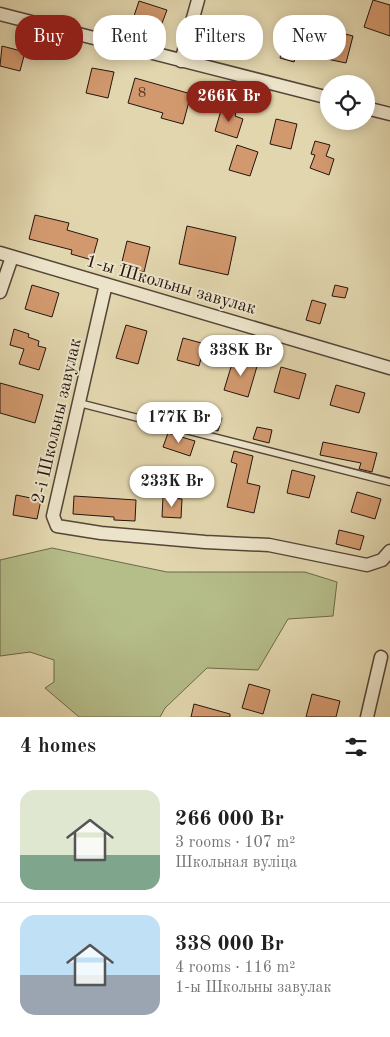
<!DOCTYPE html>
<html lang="en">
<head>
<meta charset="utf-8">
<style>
	:root { --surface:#fff; --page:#f2f2f2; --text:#202124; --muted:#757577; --line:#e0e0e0; --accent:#8f2418 }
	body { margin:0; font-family:"Old Standard TT",serif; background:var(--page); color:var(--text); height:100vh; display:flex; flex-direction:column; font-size:19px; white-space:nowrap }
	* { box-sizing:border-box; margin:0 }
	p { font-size:16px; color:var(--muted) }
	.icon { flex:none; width:28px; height:28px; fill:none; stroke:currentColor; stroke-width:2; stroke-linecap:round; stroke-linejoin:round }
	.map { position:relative; height:717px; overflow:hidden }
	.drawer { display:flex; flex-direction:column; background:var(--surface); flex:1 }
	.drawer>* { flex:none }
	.hud { position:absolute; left:15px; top:15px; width:360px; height:45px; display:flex; gap:10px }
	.buttons { position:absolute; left:320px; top:75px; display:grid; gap:10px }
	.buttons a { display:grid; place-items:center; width:55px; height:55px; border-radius:50%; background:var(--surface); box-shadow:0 2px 12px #0003; font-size:25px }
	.price { position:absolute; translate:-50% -42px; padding:0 11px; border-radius:18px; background:#fff; color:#222; font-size:16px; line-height:32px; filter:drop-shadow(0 1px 2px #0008) }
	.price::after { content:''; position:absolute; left:50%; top:30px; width:15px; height:11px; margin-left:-8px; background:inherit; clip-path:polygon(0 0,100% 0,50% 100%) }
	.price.on { background:var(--accent); color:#fff }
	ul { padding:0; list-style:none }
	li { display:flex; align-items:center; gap:15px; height:125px; padding:0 20px }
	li+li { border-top:1px solid var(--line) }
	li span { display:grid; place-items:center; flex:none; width:140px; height:100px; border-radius:15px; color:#555 }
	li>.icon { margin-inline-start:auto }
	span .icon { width:60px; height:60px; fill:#fffc; stroke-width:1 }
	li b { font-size:21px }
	h2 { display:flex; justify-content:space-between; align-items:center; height:60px; padding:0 20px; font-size:21px }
	.chip { padding:0 18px; border-radius:20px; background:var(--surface); box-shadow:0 2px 12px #0003; font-size:18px; line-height:45px }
	.chip.on { background:var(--accent); color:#fff }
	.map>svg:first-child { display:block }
	.green { fill:#b5bd89; stroke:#6c694c }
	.building { fill:#d2996e; stroke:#24150f }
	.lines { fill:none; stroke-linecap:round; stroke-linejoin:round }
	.service-casing { stroke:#544537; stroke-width:9 }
	.minor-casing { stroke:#544537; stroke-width:15 }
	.service { stroke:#ece4ca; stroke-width:6 }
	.minor { stroke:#ece4ca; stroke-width:12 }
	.labels { text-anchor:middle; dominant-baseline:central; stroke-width:4; stroke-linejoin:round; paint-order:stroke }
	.number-label { font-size:15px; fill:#503627 }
	.street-label { font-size:18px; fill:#24150f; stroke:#ece4ca }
</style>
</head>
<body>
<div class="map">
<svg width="390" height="717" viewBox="0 0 390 717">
	<rect width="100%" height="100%" fill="#e2d6ae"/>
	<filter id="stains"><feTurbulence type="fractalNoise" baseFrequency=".004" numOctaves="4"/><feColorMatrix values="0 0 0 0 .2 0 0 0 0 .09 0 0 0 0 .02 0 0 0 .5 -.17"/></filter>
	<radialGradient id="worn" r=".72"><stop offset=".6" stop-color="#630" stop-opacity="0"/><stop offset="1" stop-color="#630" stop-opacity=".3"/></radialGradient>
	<path class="green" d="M52 548 167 572H305L337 582 333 616 288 619 258 670 207 668 165 708 160 717H79L45 688 54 682V660L30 652 0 656V560Z"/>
	<path class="building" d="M373 0 390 5V36L364 27Z
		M139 1 167 10 159 31 132 22Z
		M223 16 245 22 240 40 218 34Z
		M325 29 353 36 346 63 327 59V56L319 54Z
		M286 33 301 37 294 62 280 58Z
		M2 46 25 52 20 71 0 66Z
		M92 68 114 72 108 98 86 93Z
		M135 78 191 94 183 124 161 118 163 113 128 103Z
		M222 107 236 112 235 116 243 119 237 138 215 131Z
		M276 119 297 124 291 149 270 144Z
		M315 141 330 145 326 156 334 159 329 175 310 168 315 155 311 154Z
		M237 145 258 152 250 176 229 170Z
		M35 215 69 223 67 230 98 239 92 260 71 254 72 250 29 239Z
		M187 226 236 237 228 275 179 264Z
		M127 241 150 247 144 272 121 266Z
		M32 285 59 293 52 317 25 309Z
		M335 285 348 288 345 298 332 296Z
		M312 300 326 304 320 324 306 320Z
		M126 325 147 331 138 364 116 358Z
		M14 329 29 334 28 337 39 341 38 346 46 348 39 370 19 364 24 349 10 345Z
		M183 338 205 344 199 366 177 360Z
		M234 357 258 363 248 397 224 390Z
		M281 367 306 374 299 399 274 392Z
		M0 383 43 395 35 423 0 413Z
		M336 385 365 393 359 413 330 405Z
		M207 414 222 418 218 431 204 428Z
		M257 427 272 430 269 443 253 439Z
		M168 433 195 441 190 456 163 447Z
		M323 442 377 453 372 472 359 469 361 463 320 455Z
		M234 451 253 456 247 483 260 486 254 513 227 507 237 464 231 462Z
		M292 470 315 476 309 498 287 493Z
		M357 492 381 499 375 519 351 512Z
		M16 495 41 500 37 519 13 515Z
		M74 496 136 500 135 521 114 520V517L73 514Z
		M163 497 182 499 181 518 162 517Z
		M339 530 364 536 360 550 336 544Z
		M249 684 270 690 263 714 242 708Z
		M312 694 340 701 336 717H306Z
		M194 704 230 714V717H191Z"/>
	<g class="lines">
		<defs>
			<path id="service" d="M79 403 390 482"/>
			<path id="minor" d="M0 14 329 98
				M181 61 198 0
				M366 108 390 114
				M0 253 390 368
				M106 284 53 516 57 526 101 533 205 542 269 545 367 565 382 560 390 551
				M0 292 12 257
				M367 717 381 657"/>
		</defs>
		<use href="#service" class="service-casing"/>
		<use href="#minor" class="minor-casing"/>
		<use href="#service" class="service"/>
		<use href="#minor" class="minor"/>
	</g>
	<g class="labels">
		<g class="number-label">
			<text x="142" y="93">8</text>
		</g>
		<g class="street-label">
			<text transform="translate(171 285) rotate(16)">1-ы Школьны завулак</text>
			<text transform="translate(57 421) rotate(-77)">2-і Школьны завулак</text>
		</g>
	</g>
	<rect width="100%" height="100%" filter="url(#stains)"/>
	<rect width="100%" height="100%" fill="url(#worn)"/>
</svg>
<div class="buttons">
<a><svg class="icon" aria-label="locate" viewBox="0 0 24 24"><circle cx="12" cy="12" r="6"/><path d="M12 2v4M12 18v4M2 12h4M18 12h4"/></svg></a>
</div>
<b class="price on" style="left:229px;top:123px">266K Br</b>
<b class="price" style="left:241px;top:377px">338K Br</b>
<b class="price" style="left:179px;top:444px">177K Br</b>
<b class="price" style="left:172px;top:508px">233K Br</b>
<div class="hud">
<a class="chip on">Buy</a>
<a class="chip">Rent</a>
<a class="chip">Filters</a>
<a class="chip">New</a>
</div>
</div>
<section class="drawer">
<h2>4 homes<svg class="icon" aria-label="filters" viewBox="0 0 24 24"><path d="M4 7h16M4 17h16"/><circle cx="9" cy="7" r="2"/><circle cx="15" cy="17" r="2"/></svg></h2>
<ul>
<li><span style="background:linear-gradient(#dfe7d0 65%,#7fa58c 0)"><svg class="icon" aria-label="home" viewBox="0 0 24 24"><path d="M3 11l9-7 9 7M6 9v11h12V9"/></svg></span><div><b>266 000 Br</b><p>3 rooms · 107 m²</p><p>Школьная вуліца</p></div></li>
<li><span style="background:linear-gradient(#bfe0f5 60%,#9aa5b1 0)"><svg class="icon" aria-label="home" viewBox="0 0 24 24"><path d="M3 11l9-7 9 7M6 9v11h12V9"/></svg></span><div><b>338 000 Br</b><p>4 rooms · 116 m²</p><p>1-ы Школьны завулак</p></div></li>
</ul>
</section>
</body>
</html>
